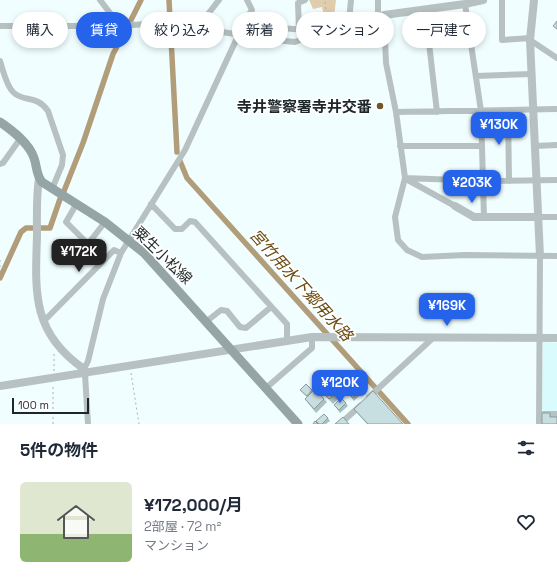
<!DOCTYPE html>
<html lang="ja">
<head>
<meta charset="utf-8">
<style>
	:root { --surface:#fff; --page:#f6f6f7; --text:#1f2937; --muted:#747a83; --line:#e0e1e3; --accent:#2563eb }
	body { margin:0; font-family:"Space Grotesk","Noto Sans JP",sans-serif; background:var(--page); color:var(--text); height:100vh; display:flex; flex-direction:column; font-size:15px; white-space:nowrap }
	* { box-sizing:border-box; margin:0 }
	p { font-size:13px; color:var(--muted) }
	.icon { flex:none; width:22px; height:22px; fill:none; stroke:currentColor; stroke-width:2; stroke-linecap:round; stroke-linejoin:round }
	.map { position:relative; height:424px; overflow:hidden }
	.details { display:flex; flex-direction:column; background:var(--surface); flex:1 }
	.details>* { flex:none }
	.guide { position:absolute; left:12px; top:12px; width:533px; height:36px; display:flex; gap:8px }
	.scale { position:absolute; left:12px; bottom:10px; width:77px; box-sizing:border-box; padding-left:4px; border:2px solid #1e2728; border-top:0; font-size:11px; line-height:14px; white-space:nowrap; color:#1e2728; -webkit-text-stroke:3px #fff; paint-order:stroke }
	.price { position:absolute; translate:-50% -34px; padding:0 9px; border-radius:8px; background:var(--accent); color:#fff; font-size:13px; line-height:26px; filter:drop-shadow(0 1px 2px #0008) }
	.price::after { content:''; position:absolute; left:50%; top:24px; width:12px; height:9px; margin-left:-6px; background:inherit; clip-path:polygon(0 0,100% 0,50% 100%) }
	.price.selected { background:#222; color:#fff }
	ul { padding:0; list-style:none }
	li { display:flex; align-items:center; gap:12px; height:100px; padding:0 20px }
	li+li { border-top:1px solid var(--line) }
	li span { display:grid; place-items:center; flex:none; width:112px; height:80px; border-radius:6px; color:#555 }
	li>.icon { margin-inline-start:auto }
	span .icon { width:48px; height:48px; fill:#fffc; stroke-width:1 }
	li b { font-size:17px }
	h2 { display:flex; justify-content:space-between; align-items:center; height:48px; padding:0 20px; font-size:17px }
	.chip { padding:0 14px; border-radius:18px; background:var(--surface); box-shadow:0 2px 6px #0003; font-size:14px; line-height:36px }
	.chip.selected { background:var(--accent); color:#fff }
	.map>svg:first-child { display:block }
	.built { fill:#d9fbfd }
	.green { fill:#e0cdae }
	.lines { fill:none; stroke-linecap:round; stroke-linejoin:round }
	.canal { stroke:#b29d7b; stroke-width:5.5 }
	.path { stroke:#a7b3b4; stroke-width:1; stroke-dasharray:2 3; stroke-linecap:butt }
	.minor { stroke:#b7c1c1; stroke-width:6 }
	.tertiary { stroke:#b7c1c1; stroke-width:8 }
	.secondary { stroke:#95a4a5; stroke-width:9 }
	.wall { fill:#acc0c2 }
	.building { fill:#c8dfe1; stroke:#8c9c9e }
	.poi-dot { fill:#705527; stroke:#fff; stroke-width:1.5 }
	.labels { text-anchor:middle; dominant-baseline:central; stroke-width:3.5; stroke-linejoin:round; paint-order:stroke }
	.poi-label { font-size:15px; font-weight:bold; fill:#1e2728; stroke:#fff; text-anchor:end }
	.street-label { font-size:15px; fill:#1e2728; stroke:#fff }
	.water-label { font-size:16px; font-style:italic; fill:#6b4c12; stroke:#fff }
</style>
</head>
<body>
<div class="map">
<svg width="557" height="424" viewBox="0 0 557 424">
	<rect width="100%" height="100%" fill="#f0feff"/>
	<path class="built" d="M543 342 557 343V411H544L542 409Z"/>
	<path class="green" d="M309 0H336L334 17 324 16 322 7 313 9Z"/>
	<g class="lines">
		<path class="canal" d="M169 0 177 152
			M130 22 141 0
			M180 161 187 178 408 424
			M64 191 83 143 113 54 126 30
			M41 228H50L60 199
			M0 278 21 232 26 228H33"/>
		<path class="path" d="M325 2 327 23
			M0 260V271
			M54 371V351
			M131 373 139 424
			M53 424V385"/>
		<path class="minor" d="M100 0 120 26
			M378 0V15
			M502 0V40L531 38
			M465 4 481 111 484 218
			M425 9 437 112
			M349 21 351 0
			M0 26H114L165 23 235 34 237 38
			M198 27 219 0
			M299 30 298 3 305 0
			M235 34 252 10 247 0
			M246 36 268 27 319 31
			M237 38 245 37 295 42 349 21 384 15 386 63 396 112 405 178 395 217 398 240 407 250 422 257 465 255 557 256
			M530 40 557 58
			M0 61C3 70 6 85 13 92 24 103 36 94 48 111L63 155 62 165 52 189
			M476 76 532 74
			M508 111 509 181
			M396 112 557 109
			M400 146H481
			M535 146 557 145
			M0 164 3 163 20 139
			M405 178 483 181 557 180
			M406 179 455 206
			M77 203 66 222 88 244 105 222
			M151 204 175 229H182L190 221 195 222 287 324V340
			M539 217H557
			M44 321 114 250 121 253
			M207 321 221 310 227 311 240 327 246 328 271 307
			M84 369 88 361 103 299 121 253 185 150 237 38
			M85 374 88 424
			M266 388 312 348V337
			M369 397 434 337
			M543 414H557
			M340 424 361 405
			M539 424 540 256"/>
		<path class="tertiary" d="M534 0 530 40 540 256
			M384 15 465 4 483 0
			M39 178C36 197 37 217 37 236 35 293 32 333 84 369L85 374
			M455 206 474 217H539
			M0 386 312 337 557 338"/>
		<path class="secondary" d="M0 122C13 131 29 143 34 158 37 166 36 175 42 182L105 222 144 253 298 424"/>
	</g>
	<path class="wall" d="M345 384 348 389 333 404 321 391 318 386Z
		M300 390 313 391 324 399 327 402 316 413 305 399 307 397Z
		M359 391 361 394 354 401 348 393Z
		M346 403 348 406 340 413 334 405Z
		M354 409 403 424H367L358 414Z
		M328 418 330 421 326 424H319L316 421Z"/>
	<path class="building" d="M557 21V29L553 26Z
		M333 371 345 384 329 399 318 386Z
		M306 384 312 390 307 396 300 390Z
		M355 386 359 391 353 398 348 393Z
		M315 389 324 399 314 409 305 399Z
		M373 391 403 424H368L354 409Z
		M341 398 346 403 339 410 334 405Z
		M542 413H550V417H557V424H542Z
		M324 414 328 418 322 424H319L316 421Z
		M343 417 349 424H335Z
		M315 421 318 424H313Z"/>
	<circle class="poi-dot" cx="380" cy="106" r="4"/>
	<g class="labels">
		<g class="poi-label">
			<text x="372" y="106">寺井警察署寺井交番</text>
		</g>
		<g class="street-label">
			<text transform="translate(163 255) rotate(44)">粟生小松線</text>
		</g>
		<g class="water-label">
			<text transform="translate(301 285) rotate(48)">宮竹用水下郷用水路</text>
		</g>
	</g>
</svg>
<div class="scale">100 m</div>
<b class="price" style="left:499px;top:146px">¥130K</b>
<b class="price" style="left:472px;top:204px">¥203K</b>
<b class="price selected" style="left:79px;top:273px">¥172K</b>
<b class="price" style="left:447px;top:327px">¥169K</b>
<b class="price" style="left:340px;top:404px">¥120K</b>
<div class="guide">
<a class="chip">購入</a>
<a class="chip selected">賃貸</a>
<a class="chip">絞り込み</a>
<a class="chip">新着</a>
<a class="chip">マンション</a>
<a class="chip">一戸建て</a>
</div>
</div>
<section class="details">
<h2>5件の物件<svg class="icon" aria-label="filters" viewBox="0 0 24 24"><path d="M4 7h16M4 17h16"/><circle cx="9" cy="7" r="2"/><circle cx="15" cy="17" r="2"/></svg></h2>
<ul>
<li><span style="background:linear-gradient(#dfe7d0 65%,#8fb573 0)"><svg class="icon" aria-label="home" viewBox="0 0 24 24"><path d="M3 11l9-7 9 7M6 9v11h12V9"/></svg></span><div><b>¥172,000/月</b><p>2部屋 · 72 m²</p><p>マンション</p></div><svg class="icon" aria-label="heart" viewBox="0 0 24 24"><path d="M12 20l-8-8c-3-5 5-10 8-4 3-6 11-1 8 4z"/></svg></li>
</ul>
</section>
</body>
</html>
